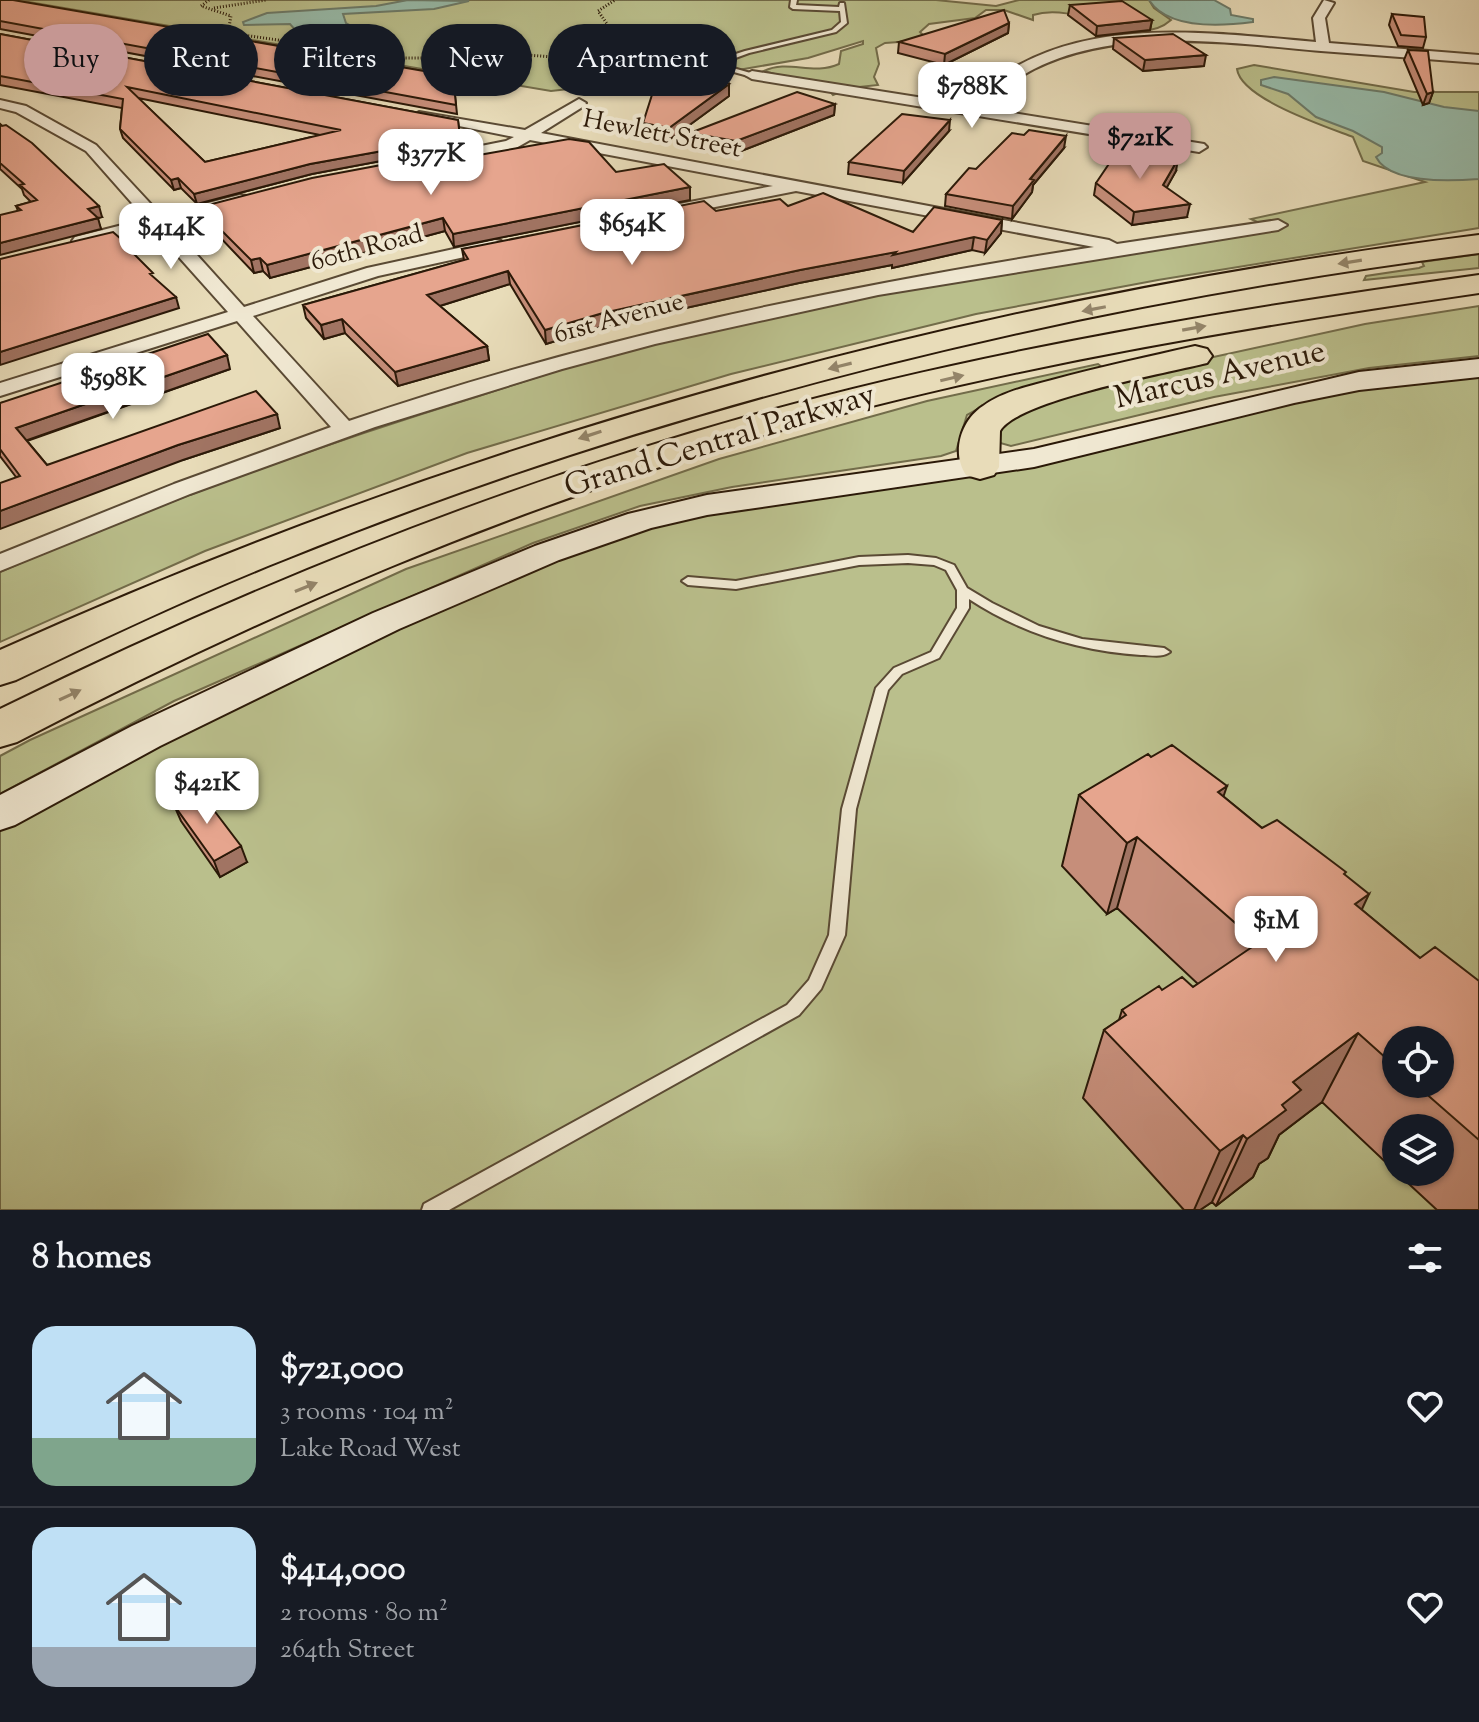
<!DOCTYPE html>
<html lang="en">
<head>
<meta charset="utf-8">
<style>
	:root { --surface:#171b24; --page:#20242c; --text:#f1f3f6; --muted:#9ea1a6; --line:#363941; --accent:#c59692 }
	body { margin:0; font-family:"Sorts Mill Goudy",serif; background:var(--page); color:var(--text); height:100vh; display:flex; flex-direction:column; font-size:30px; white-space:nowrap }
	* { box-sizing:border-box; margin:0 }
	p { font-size:26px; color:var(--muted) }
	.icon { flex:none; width:44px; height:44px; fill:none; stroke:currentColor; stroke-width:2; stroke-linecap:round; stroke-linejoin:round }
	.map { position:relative; height:1210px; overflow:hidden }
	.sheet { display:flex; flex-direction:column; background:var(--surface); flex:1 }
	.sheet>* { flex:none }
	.guide { position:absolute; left:24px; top:24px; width:800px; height:72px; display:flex; gap:16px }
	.buttons { position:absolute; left:1382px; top:1026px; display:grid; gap:16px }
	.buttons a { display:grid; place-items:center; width:72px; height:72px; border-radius:50%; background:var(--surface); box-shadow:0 2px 6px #0004; font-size:40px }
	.price { position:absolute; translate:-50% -68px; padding:0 18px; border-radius:16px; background:#fff; color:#222; font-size:26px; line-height:52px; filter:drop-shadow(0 2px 4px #0008) }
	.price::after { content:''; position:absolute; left:50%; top:48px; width:24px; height:18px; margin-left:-12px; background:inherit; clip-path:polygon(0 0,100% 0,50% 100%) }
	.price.selected { background:var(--accent); color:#111 }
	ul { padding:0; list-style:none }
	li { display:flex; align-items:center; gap:24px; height:200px; padding:0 32px }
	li+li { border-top:2px solid var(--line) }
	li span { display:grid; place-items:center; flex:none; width:224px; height:160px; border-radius:24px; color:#555 }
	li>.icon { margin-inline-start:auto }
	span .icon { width:96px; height:96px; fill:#fffc; stroke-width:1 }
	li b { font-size:34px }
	h2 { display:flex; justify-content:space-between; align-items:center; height:96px; padding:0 32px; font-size:34px }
	.tag { padding:0 28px; border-radius:36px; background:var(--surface); box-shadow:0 2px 6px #0004; font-size:28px; line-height:72px }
	.tag.selected { background:var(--accent); color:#111 }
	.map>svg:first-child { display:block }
	.green { fill:#babf8c; stroke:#726c4a; stroke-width:2; fill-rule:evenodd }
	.water { fill:#98bcab; stroke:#6c7b6a; stroke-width:2 }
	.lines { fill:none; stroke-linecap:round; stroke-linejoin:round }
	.lane-casing { stroke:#5a4a34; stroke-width:4 }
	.street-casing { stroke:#5a4a34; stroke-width:4 }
	.secondary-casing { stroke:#2b1908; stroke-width:4 }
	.highway-casing { stroke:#2b1908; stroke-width:4 }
	.path { stroke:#2b1908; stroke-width:3; stroke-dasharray:1 2; stroke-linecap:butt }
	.lane { fill:#f0e8d2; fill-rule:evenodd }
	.street { fill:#f0e8d2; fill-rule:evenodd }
	.secondary { fill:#f0e8d2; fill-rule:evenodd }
	.highway { fill:#e8dcb9; fill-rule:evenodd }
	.wall { fill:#c68e7a; stroke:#2b1908; stroke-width:2; fill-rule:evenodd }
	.shaded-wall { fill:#a17463; stroke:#2b1908; stroke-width:2 }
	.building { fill:#e6a58e; stroke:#2b1908; stroke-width:2; fill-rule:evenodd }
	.oneway { fill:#938469 }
	.labels { text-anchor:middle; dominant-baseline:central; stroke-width:8; stroke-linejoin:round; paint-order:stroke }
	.far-street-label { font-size:26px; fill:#2b1908; stroke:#f0e8d2 }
	.street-label { font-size:32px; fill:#2b1908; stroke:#f0e8d2 }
</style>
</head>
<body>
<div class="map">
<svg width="1479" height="1210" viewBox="0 0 1479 1210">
	<rect width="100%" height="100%" fill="#e8dcb9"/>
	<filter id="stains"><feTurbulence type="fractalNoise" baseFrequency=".0025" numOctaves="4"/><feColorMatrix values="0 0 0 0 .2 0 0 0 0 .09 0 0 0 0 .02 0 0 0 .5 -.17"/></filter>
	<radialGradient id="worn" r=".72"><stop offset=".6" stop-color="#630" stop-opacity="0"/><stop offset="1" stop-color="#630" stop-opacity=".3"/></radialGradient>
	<path class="green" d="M17 0H936L996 6 1019 0H1149L1154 8 1171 20C1135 52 1081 0 1033 15V20L1004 10H986L975 18 929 24 920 32 928 40 885 43 876 48 879 64 874 77 878 85 850 88 833 95 828 89 764 71C788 59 813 76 839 64L841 51 863 44V41L808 58 738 70 551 91Z
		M1254 65 1414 92H1479V228L1158 280 976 314 731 374 467 453 205 551 0 642V572C156 504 317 446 479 396 526 381 572 365 619 353 833 297 1052 264 1270 228L1251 219 1425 182 1363 161 1353 137C1327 127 1241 99 1237 69Z
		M1479 254V268L1364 280 1366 276 1419 268 1424 266 1422 262Z
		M1479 306V356L1369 368 1214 397 1011 446 993 441 1008 415 1163 368 1365 324Z
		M1098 364 1106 370 996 399 967 415 956 451 941 456 732 487 640 506 533 543 174 701 0 794V756L30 740 406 569 719 459 927 401Z
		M1479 368V1210H0V814L599 534 980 467 1208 414ZM1396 1040H1440V1084H1396ZM1396 1128H1440V1172H1396Z"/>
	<path class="water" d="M408 0 469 1 434 9 343 14 346 23 362 32C333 43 323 33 297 32L290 24 244 25 243 22 267 13 376 6Z
		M1149 0H1214L1230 9 1231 15 1253 19V22C1223 26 1168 30 1149 0Z
		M1274 77 1384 92 1444 107 1479 111V179C1453 181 1390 185 1376 157L1382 153V147L1353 131 1316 117 1288 94 1261 85V80Z"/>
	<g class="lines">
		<defs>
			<path id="lane" d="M791 0H797L796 5 839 7 840 3H844L847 23 836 32 749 53 719 64 754 74 755 75 752 77 712 66 684 65 681 63 684 61 711 62 745 51 832 30 841 22 840 11 793 9 790 7Z
				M908 555 936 558 954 565 967 588 992 603 1039 626 1082 639 1164 648 1170 652C1162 658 1151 655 1141 655 1078 651 1021 633 969 599V608L939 658 902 674 888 690 856 809 845 935 821 989 799 1015 449 1210H422L424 1204 787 1005 809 980 829 935 842 809 876 688 894 668 931 652 957 608V590L946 570 934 565 908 563 859 565 736 589 688 585 682 581 688 577 736 581 859 557Z"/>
			<path id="street" d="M1324 0 1334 3 1325 18 1329 43 1479 55V63C1426 59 1374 55 1321 51 1229 43 1120 26 1034 69 1015 78 1001 93 988 109L1204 144 1207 147 1199 152 752 79 745 75 752 71 974 106C987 91 1001 75 1019 65 1106 17 1221 34 1316 42L1313 18Z
				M579 99 586 103 584 106 541 133 1109 240 1117 244 1278 220 1287 225 1278 230 878 295 655 344 562 369 375 427 190 494 0 571V554L174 484 331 427 237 321 0 396V383L228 312 153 228 81 246 75 245 72 241 75 237 146 219 86 151 16 112 0 108V100L26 106 96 145 161 215 240 195 246 196 248 200 246 204 169 224 244 307 367 268 495 240 501 241 504 245 501 249 378 276 253 316 349 421C591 338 841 286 1094 247L796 191 675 215 669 214 667 210 669 206 773 186 530 140 516 148 427 166 419 161 421 158 506 141 514 137 419 118V112L525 130Z"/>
			<path id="secondary" d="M1479 359V377L1359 390 1294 403 1034 467 707 515 651 528 559 560 399 629 160 746 15 825 0 830V795L132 726 373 613 535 546 628 514 707 495 1034 449 1359 372Z"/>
			<path id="highway" d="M1479 235V253C1071 305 664 405 283 560 192 596 104 638 16 680L0 685V650C469 438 968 299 1479 235Z
				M1479 275V293C1244 327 1010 366 782 430 515 505 262 615 17 742L0 747V709C242 590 493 488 753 415 991 349 1235 309 1479 275Z
				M1195 346 1207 349 1212 356 1207 363C1167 373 1018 400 1000 431L999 467 994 475 980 479 966 475C951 453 961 420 983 406 1002 392 1029 386 1052 380 1099 367 1147 357 1195 346Z"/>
		</defs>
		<use href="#lane" class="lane-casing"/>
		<use href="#street" class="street-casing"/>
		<use href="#secondary" class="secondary-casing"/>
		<use href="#highway" class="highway-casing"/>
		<path class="path" d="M209 0 201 6 231 16 229 27 236 34 404 58H458L502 53 565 58 611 46 668 60
			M214 8 266 0
			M611 46 610 28 598 11 615 0"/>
		<use href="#lane" class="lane"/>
		<use href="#street" class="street"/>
		<use href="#secondary" class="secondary"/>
		<use href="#highway" class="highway"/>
	</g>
	<path class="wall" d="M0 0 453 76 457 114 0 29Z
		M1070 5 1152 20 1150 30 1096 36 1068 15Z
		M1392 14 1426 37 1423 48 1398 46 1389 25Z
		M1009 23 1008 33 944 65 898 53 899 42Z
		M0 34 458 120 461 146 312 174 197 204 181 188 174 190 123 138 120 129 122 108 0 85ZM138 98 320 135 205 162Z
		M1114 38 1204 66 1143 71 1113 49Z
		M1408 50 1433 92 1429 103 1423 105 1404 60Z
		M729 96 669 140 643 135V123Z
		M835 104 834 115 736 153 690 145V133Z
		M0 124 102 217 97 218 101 229 18 211 16 206 31 202 24 195 22 189 0 169Z
		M949 131 903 183 848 174 849 162Z
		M1064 148 1033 185 1032 192 1012 219 945 206 946 194 976 169Z
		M1176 171 1166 188 1187 217 1132 225 1094 195 1096 183Z
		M616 172 690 187V200L454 247 445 231 270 278 263 271 254 273 215 232 211 220 213 219 211 217 208 205Z
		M788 206 913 232 1002 220 1001 233 985 253 972 250 892 268V265L799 283 604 326 546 344 510 284 440 306 487 346 489 360 398 386 345 333 324 339 306 318 303 305 464 260 462 249 716 211Z
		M230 369 27 441 47 465 280 428 183 460 16 477 0 456V403Z
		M1151 757 1224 797 1262 828 1345 875 1362 910 1420 958 1479 981V1210H1437L1396 1172H1440V1128H1396V1172L1322 1102 1279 1135 1268 1158 1259 1164 1253 1177 1216 1206 1212 1202 1200 1210H1184L1083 1098 1104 1030 1119 1020 1122 1010 1162 990 1193 987 1198 984 1117 908 1107 914 1062 866 1079 795ZM1396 1040 1440 1084H1396Z
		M174 805 247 862 220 877 181 821Z"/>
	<path class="shaded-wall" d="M1152 20 1150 30 1096 36 1097 26Z
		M1009 23 1008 33 944 65 945 54Z
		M1206 55 1204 66 1143 71 1145 60Z
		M729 84V96L669 140V128Z
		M1433 92 1429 103 1423 105 1427 94Z
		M835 104 834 115 736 153V141Z
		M950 120 949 131 903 183 904 171Z
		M1066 136 1064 148 1033 185 1032 192 1012 219 1013 206 1030 179Z
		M460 137 461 146 312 174 197 204 194 194 310 164Z
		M1178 159 1176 171 1161 198 1163 185Z
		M178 178 181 188 174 190 171 180Z
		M690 187V200L454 247 453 234Z
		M1190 204 1187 217 1132 225 1134 212Z
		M99 206 102 217 91 220 88 209Z
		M98 218 101 229 0 255V243Z
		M443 218 445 231 270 278 267 265Z
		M1002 220 1001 233 985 253 987 240Z
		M974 237 972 250 892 268V265L799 283 604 326 546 344 545 330 603 313 800 270Z
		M260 258 263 271 254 273 251 260Z
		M508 271 510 284 430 309 427 295Z
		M176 297 179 308 0 365V352Z
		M342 319 345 333 324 339 321 325Z
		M487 346 489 360 398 386 395 372Z
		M227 355 230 369 22 442 16 428Z
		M277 414 280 428 183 460 0 529V511L178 445Z
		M1227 786 1203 857 1218 792Z
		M1137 837 1117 908 1107 914 1127 843Z
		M241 846 247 862 220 877 214 861Z
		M1369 894 1336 965 1355 904Z
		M1358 1033 1322 1102 1279 1135 1268 1158 1259 1164 1253 1177 1216 1206 1247 1139 1293 1082Z
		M1243 1135 1212 1202 1200 1210H1194L1220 1151Z"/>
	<path class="building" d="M0 0H13L453 76 456 105 0 21Z
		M1122 1 1152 20 1097 26 1070 5Z
		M1004 10 1009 23 945 54 899 42Z
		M1392 14 1424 17 1426 37 1401 35Z
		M0 34 458 120 460 137 310 164 194 194 178 178 171 180 120 129 123 99 0 76ZM127 87 341 130 205 162Z
		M1173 34 1206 55 1145 60 1114 38Z
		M1408 50 1428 51 1433 92 1427 94Z
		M658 76H683L729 84 669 128 643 123Z
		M797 92 835 104 736 141 690 133Z
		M902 114 950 120 904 171 849 162Z
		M0 124 2 126 6 125 32 143 99 206 88 209 98 218 0 243V215L21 210 16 206 37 200 20 185 24 184 0 163Z
		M1029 130 1066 136 1030 179 1034 180 1013 206 946 194 969 168 976 169 1012 133 1024 135Z
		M569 139 589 142 616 172 664 164 690 187 453 234 443 218 267 265 260 258 251 260 211 220 220 217 208 205 312 178 461 150 462 158Z
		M1119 149 1178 159 1163 185 1190 204 1134 212 1096 183Z
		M823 193 913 232 934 207 1002 220 987 240 974 237 893 255 896 252 800 270 603 313 545 330 508 271 427 295 487 346 395 372 342 319 321 325 303 305 468 259 462 249 704 201 716 211 780 199 788 206Z
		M113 232 137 253 134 254 153 273 150 274 176 297 0 352V259Z
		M208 334 227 355 16 428 47 465 256 391 277 414 178 445 0 511V483L20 476 0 449V403Z
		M1172 745 1227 786 1218 792 1262 828 1277 820 1346 872 1344 874 1369 894 1355 904 1420 958 1435 947 1479 981V1140L1415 1084H1440V1040H1396V1067L1358 1033 1293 1082 1301 1090 1282 1105 1286 1110 1247 1139 1243 1135 1220 1151 1104 1030 1126 1015 1122 1010 1159 986 1162 990 1182 977 1193 987 1258 943 1137 837 1127 843 1079 795 1148 754 1151 757Z
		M200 792 241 846 214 861 174 805Z"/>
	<defs><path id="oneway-solid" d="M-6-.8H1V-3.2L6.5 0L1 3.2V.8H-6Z" transform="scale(2)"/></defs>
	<g class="oneway">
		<use href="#oneway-solid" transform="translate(1350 262) rotate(171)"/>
		<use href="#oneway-solid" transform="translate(1094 309) rotate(169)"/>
		<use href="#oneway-solid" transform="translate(1194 328) rotate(-10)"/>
		<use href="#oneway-solid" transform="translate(840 366) rotate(166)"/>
		<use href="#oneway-solid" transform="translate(952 378) rotate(-13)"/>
		<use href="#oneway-solid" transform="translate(590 435) rotate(162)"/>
		<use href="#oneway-solid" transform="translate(306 587) rotate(-22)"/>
		<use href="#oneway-solid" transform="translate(70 695) rotate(-25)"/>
	</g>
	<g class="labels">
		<g class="far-street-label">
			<text transform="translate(662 135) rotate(11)">Hewlett Street</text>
			<text transform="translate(367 249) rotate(-15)">60th Road</text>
			<text transform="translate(619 319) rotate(-15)">61st Avenue</text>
		</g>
		<g class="street-label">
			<text transform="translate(1220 376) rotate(-13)">Marcus Avenue</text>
			<text transform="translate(720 442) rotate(-17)">Grand Central Parkway</text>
		</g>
	</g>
	<rect width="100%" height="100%" filter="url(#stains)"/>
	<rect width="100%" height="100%" fill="url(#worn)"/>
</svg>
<div class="buttons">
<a><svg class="icon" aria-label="locate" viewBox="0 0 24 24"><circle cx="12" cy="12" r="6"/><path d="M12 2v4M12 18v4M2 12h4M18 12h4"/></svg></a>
<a><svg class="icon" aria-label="layers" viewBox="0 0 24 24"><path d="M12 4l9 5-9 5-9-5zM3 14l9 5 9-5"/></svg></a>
</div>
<b class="price" style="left:972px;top:130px">$788K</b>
<b class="price selected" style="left:1140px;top:181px">$721K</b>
<b class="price" style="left:431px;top:197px">$377K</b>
<b class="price" style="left:632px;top:267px">$654K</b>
<b class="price" style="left:171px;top:271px">$414K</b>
<b class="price" style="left:113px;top:421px">$598K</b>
<b class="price" style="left:207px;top:826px">$421K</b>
<b class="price" style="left:1276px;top:964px">$1M</b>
<div class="guide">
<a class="tag selected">Buy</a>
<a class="tag">Rent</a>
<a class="tag">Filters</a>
<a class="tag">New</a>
<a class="tag">Apartment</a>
</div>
</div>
<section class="sheet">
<h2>8 homes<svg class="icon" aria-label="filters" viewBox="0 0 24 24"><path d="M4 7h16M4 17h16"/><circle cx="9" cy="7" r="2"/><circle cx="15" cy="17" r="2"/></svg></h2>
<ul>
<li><span style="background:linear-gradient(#bfe0f5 70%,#7fa58c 0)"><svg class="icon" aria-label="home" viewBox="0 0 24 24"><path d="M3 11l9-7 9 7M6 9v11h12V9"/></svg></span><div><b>$721,000</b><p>3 rooms · 104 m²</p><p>Lake Road West</p></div><svg class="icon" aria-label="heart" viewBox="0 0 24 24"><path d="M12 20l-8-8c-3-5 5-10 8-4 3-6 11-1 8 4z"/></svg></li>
<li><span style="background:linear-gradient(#bfe0f5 75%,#9aa5b1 0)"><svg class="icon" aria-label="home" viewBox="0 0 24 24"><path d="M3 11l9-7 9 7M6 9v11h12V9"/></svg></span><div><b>$414,000</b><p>2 rooms · 80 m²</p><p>264th Street</p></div><svg class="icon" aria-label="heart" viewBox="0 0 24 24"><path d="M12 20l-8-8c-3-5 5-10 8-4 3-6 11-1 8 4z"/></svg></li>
</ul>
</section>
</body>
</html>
